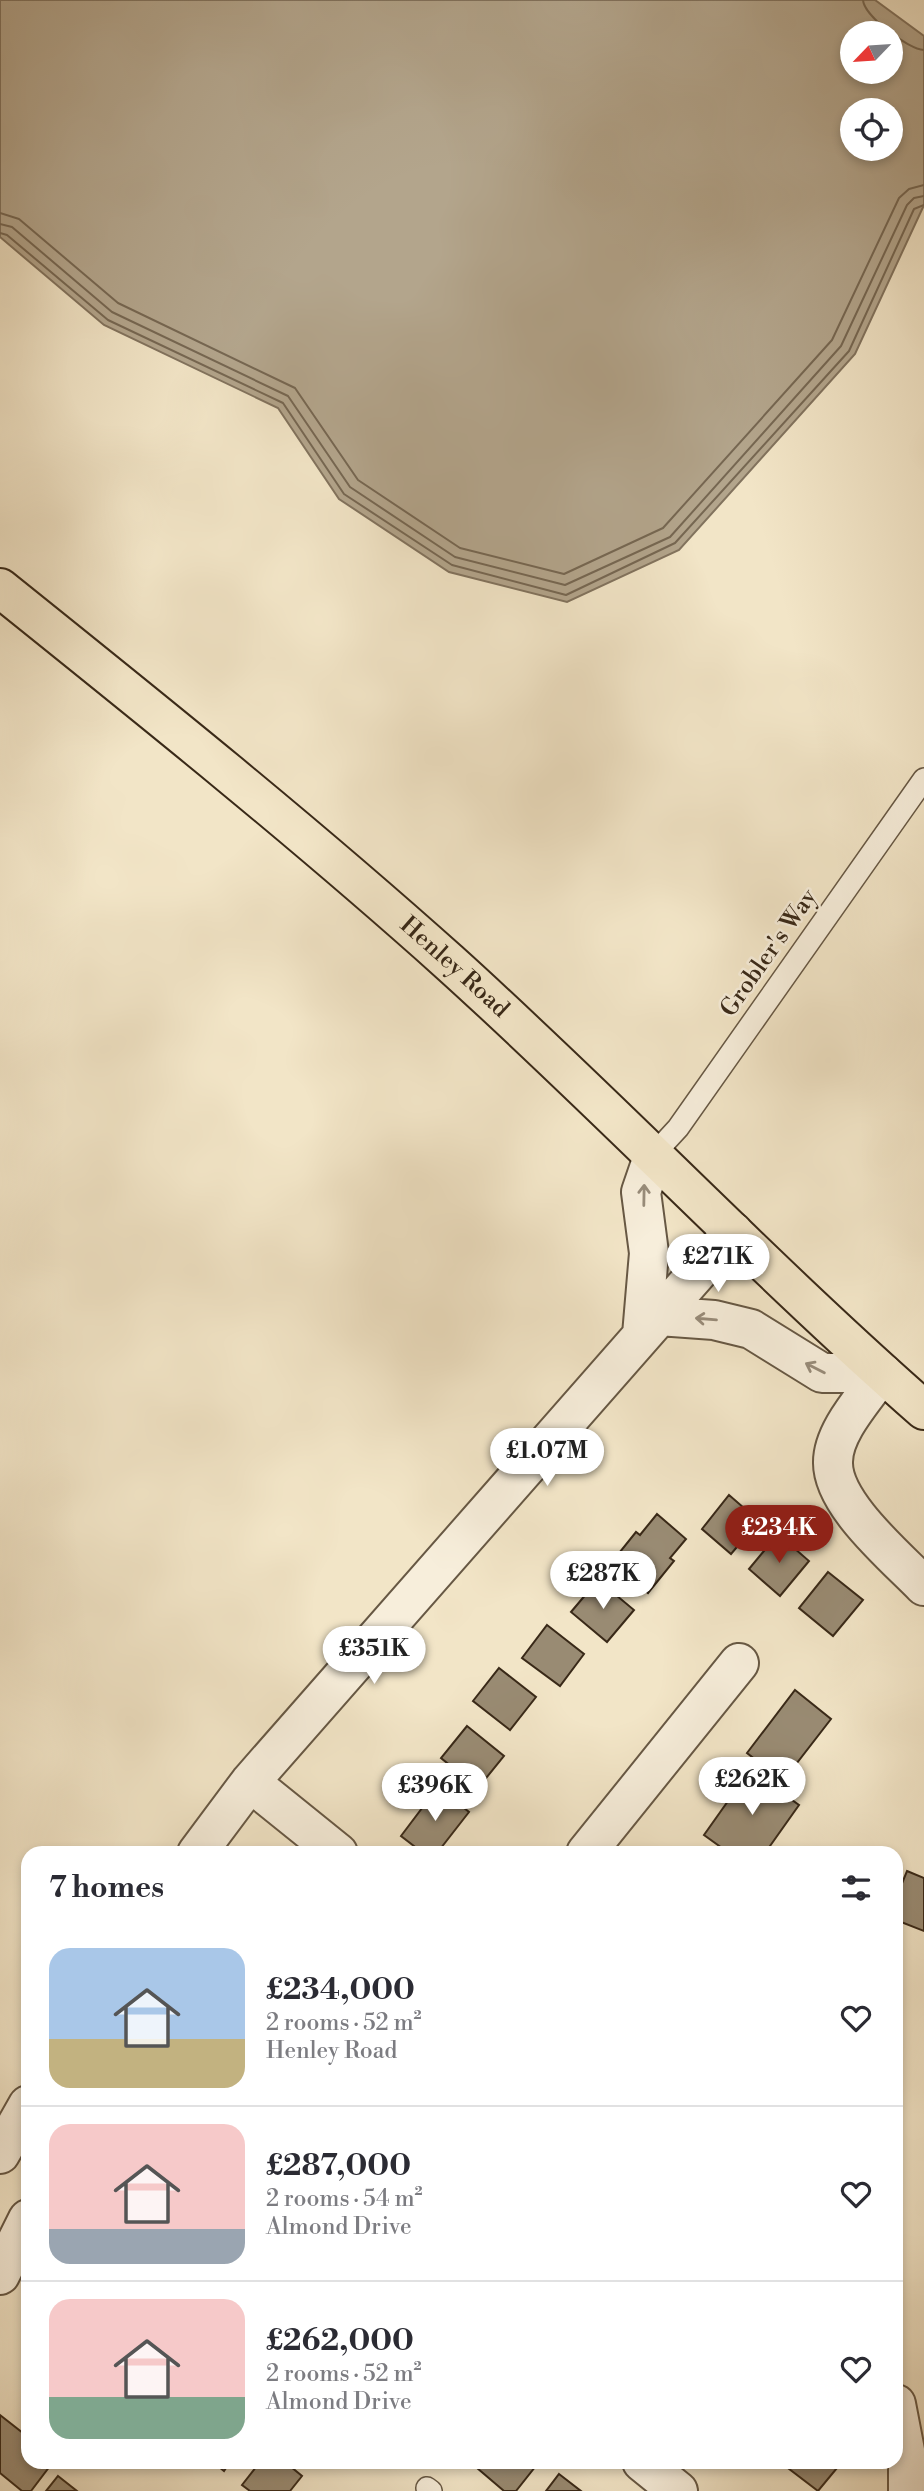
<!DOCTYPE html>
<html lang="en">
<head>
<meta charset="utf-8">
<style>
	:root { --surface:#fff; --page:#f2f2f3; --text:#2b2b33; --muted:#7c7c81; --line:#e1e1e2; --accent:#8f2418 }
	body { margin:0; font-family:"Libre Bodoni",serif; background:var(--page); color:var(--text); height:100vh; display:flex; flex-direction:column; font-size:26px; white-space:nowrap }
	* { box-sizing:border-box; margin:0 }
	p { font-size:23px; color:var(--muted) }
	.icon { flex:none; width:38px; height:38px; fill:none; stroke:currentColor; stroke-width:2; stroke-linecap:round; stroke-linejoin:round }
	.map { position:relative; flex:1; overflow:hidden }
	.panel { position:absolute; left:21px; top:1846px; width:882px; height:623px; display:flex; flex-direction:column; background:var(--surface); border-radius:21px; box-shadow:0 4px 10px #0003 }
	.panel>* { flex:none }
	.needle { width:46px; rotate:245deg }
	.controls { position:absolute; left:840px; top:21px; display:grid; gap:14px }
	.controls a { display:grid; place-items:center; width:63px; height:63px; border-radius:50%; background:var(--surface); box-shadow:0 4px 10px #0003; font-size:35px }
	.price { position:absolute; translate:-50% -60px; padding:0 16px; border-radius:24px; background:#fff; color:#222; font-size:23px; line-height:46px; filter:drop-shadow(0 2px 4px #0008) }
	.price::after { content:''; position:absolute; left:50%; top:42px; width:21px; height:16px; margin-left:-10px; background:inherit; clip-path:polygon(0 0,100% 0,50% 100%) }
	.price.current { background:var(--accent); color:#fff }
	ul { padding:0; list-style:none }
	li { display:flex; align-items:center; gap:21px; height:175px; padding:0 28px }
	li+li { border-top:2px solid var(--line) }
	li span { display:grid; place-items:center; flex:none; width:196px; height:140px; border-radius:21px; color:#555 }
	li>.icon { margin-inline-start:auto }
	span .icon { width:84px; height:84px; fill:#fffc; stroke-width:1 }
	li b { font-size:30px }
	h2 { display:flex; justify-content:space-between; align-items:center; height:84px; padding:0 28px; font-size:30px }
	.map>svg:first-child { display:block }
	.water { fill:#b3a58c; stroke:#82735e; stroke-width:2; fill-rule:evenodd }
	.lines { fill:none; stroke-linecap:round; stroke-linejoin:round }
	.shore { stroke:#766752; stroke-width:2 }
	.building { fill:#998b73; stroke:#392918; stroke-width:2 }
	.service-casing { stroke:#675844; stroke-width:24 }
	.minor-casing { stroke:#675844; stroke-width:42 }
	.tertiary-casing { stroke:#675844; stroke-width:42 }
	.primary-casing { stroke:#392918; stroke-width:42 }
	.service { stroke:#f7eedb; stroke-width:21 }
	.minor { stroke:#f7eedb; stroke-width:38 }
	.tertiary { stroke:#f7eedb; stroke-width:38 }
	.primary { stroke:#f2e5c7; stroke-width:38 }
	.oneway { stroke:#988c7a }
	.labels { text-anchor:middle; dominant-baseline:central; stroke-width:5; stroke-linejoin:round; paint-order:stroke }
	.street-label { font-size:24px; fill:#392918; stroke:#f7eedb }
</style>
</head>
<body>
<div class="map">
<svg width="924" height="2491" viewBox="0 0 924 2491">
	<rect width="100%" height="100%" fill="#f2e5c7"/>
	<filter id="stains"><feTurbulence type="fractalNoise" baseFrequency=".00286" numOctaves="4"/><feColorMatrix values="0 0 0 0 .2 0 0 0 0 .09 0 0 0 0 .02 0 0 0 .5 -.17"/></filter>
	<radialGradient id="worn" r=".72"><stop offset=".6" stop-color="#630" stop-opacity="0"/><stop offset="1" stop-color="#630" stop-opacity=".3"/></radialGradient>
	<path class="water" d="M0 0H875L924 36V205L855 354 679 550 567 602 449 572 339 499 278 408 104 325 0 237ZM852 33H891V72H852ZM852 110H891V149H852Z"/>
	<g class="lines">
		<path class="shore" d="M863 0C864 16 908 49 924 50
			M0 213 19 219 118 303 295 388 358 480 460 548 564 574 663 528 832 340 899 198 909 189 924 185
			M0 224 12 227 112 312 288 396 350 487 455 557 565 585 670 537 841 346 907 205 914 198 924 196
			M0 233 7 235 108 320 283 403 344 494 452 565 566 595 675 543 849 351 914 209 924 205"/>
	</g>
	<path class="building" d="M729 1495 759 1521 731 1554 702 1529Z
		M657 1514 686 1539 670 1558 674 1561 648 1593 611 1563 636 1532 640 1535Z
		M778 1534 809 1561 780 1596 749 1569Z
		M828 1572 863 1600 833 1636 799 1608Z
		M598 1580 634 1610 607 1642 571 1612Z
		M547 1625 584 1654 560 1686 522 1658Z
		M499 1668 536 1697 510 1730 473 1701Z
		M795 1690 831 1719 783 1781 747 1753Z
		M467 1726 504 1756 478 1788 441 1758Z
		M750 1770 799 1805 765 1853H729L704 1835Z
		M438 1787 469 1812 437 1853H423L401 1836Z
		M907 1871 924 1878V1931L896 1920V1898Z
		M0 2415 28 2437V2462H53L31 2491H22L0 2473Z
		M213 2462H230L224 2471Z
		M260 2462H285L302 2476 290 2491H250L242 2485Z
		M470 2462H539L516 2491H504Z
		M780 2462H842L818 2491Z
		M559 2474 581 2491H546Z
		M58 2476 77 2491H46Z"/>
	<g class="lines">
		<defs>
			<path id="service" d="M654 1154 678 1128 924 779
				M427 2488 431 2491"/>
			<path id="minor" d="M882 1373C865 1398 833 1431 833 1462 832 1504 896 1557 924 1586
				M586 1853 739 1663
				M0 2275 28 2219
				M642 2462 678 2491"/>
			<path id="tertiary" d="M659 1316 714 1320 751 1329 822 1373H882
				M642 1335 649 1253 641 1192 654 1154
				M250 1782 338 1853
				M197 1853 250 1782 733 1232
				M0 2154 28 2105
				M896 2404 908 2466V2491"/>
			<g id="primary">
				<path id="s1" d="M0 588C152 710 304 832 449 962 611 1108 760 1266 924 1410"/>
			</g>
		</defs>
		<use href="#service" class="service-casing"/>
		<use href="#minor" class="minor-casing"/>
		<use href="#tertiary" class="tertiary-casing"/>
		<use href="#primary" class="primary-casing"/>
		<use href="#service" class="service"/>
		<use href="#minor" class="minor"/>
		<use href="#tertiary" class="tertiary"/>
		<use href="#primary" class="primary"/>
	</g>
	<defs><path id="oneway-shaft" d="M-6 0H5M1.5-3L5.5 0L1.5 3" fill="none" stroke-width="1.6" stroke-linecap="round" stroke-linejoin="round" transform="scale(1.75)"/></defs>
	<g class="oneway">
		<use href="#oneway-shaft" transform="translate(644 1195) rotate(-89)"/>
		<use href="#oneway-shaft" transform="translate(706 1319) rotate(-175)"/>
		<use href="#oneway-shaft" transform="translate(815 1368) rotate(-153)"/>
	</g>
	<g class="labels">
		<g class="street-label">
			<text transform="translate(769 953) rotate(-55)">Grobler's Way</text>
			<text stroke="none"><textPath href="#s1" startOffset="592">Henley Road</textPath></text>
		</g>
	</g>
	<rect width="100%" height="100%" filter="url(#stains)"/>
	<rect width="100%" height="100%" fill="url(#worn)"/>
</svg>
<div class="controls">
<a><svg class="needle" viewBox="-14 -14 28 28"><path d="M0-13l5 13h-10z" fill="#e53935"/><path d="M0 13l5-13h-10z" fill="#7c7c81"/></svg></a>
<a><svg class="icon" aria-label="locate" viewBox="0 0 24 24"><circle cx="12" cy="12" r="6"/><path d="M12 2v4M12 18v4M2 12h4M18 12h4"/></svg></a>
</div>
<b class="price" style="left:718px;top:1294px">£271K</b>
<b class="price" style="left:547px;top:1488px">£1.07M</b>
<b class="price current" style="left:779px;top:1565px">£234K</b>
<b class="price" style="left:603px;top:1611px">£287K</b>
<b class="price" style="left:374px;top:1686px">£351K</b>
<b class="price" style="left:752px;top:1817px">£262K</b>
<b class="price" style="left:435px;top:1823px">£396K</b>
<section class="panel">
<h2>7 homes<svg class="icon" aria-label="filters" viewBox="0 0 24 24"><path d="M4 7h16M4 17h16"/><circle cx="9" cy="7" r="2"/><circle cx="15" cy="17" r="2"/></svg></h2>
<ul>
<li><span style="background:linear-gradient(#a9c7e8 65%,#c2b280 0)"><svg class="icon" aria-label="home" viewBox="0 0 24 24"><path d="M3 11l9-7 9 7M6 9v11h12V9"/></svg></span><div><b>£234,000</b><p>2 rooms · 52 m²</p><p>Henley Road</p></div><svg class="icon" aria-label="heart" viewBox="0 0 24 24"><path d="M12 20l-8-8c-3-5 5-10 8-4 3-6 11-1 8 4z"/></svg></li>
<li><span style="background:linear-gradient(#f6c9c9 75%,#9aa5b1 0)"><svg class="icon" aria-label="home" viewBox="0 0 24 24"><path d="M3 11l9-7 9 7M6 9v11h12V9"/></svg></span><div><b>£287,000</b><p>2 rooms · 54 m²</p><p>Almond Drive</p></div><svg class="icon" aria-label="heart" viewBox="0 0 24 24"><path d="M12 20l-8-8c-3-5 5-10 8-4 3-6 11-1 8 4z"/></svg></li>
<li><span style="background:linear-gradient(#f6c9c9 70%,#7fa58c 0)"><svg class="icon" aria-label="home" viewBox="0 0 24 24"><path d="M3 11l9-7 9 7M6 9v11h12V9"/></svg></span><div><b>£262,000</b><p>2 rooms · 52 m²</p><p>Almond Drive</p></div><svg class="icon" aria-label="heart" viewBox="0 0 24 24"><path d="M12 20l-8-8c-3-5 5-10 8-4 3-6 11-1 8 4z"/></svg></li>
</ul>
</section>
</div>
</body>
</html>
